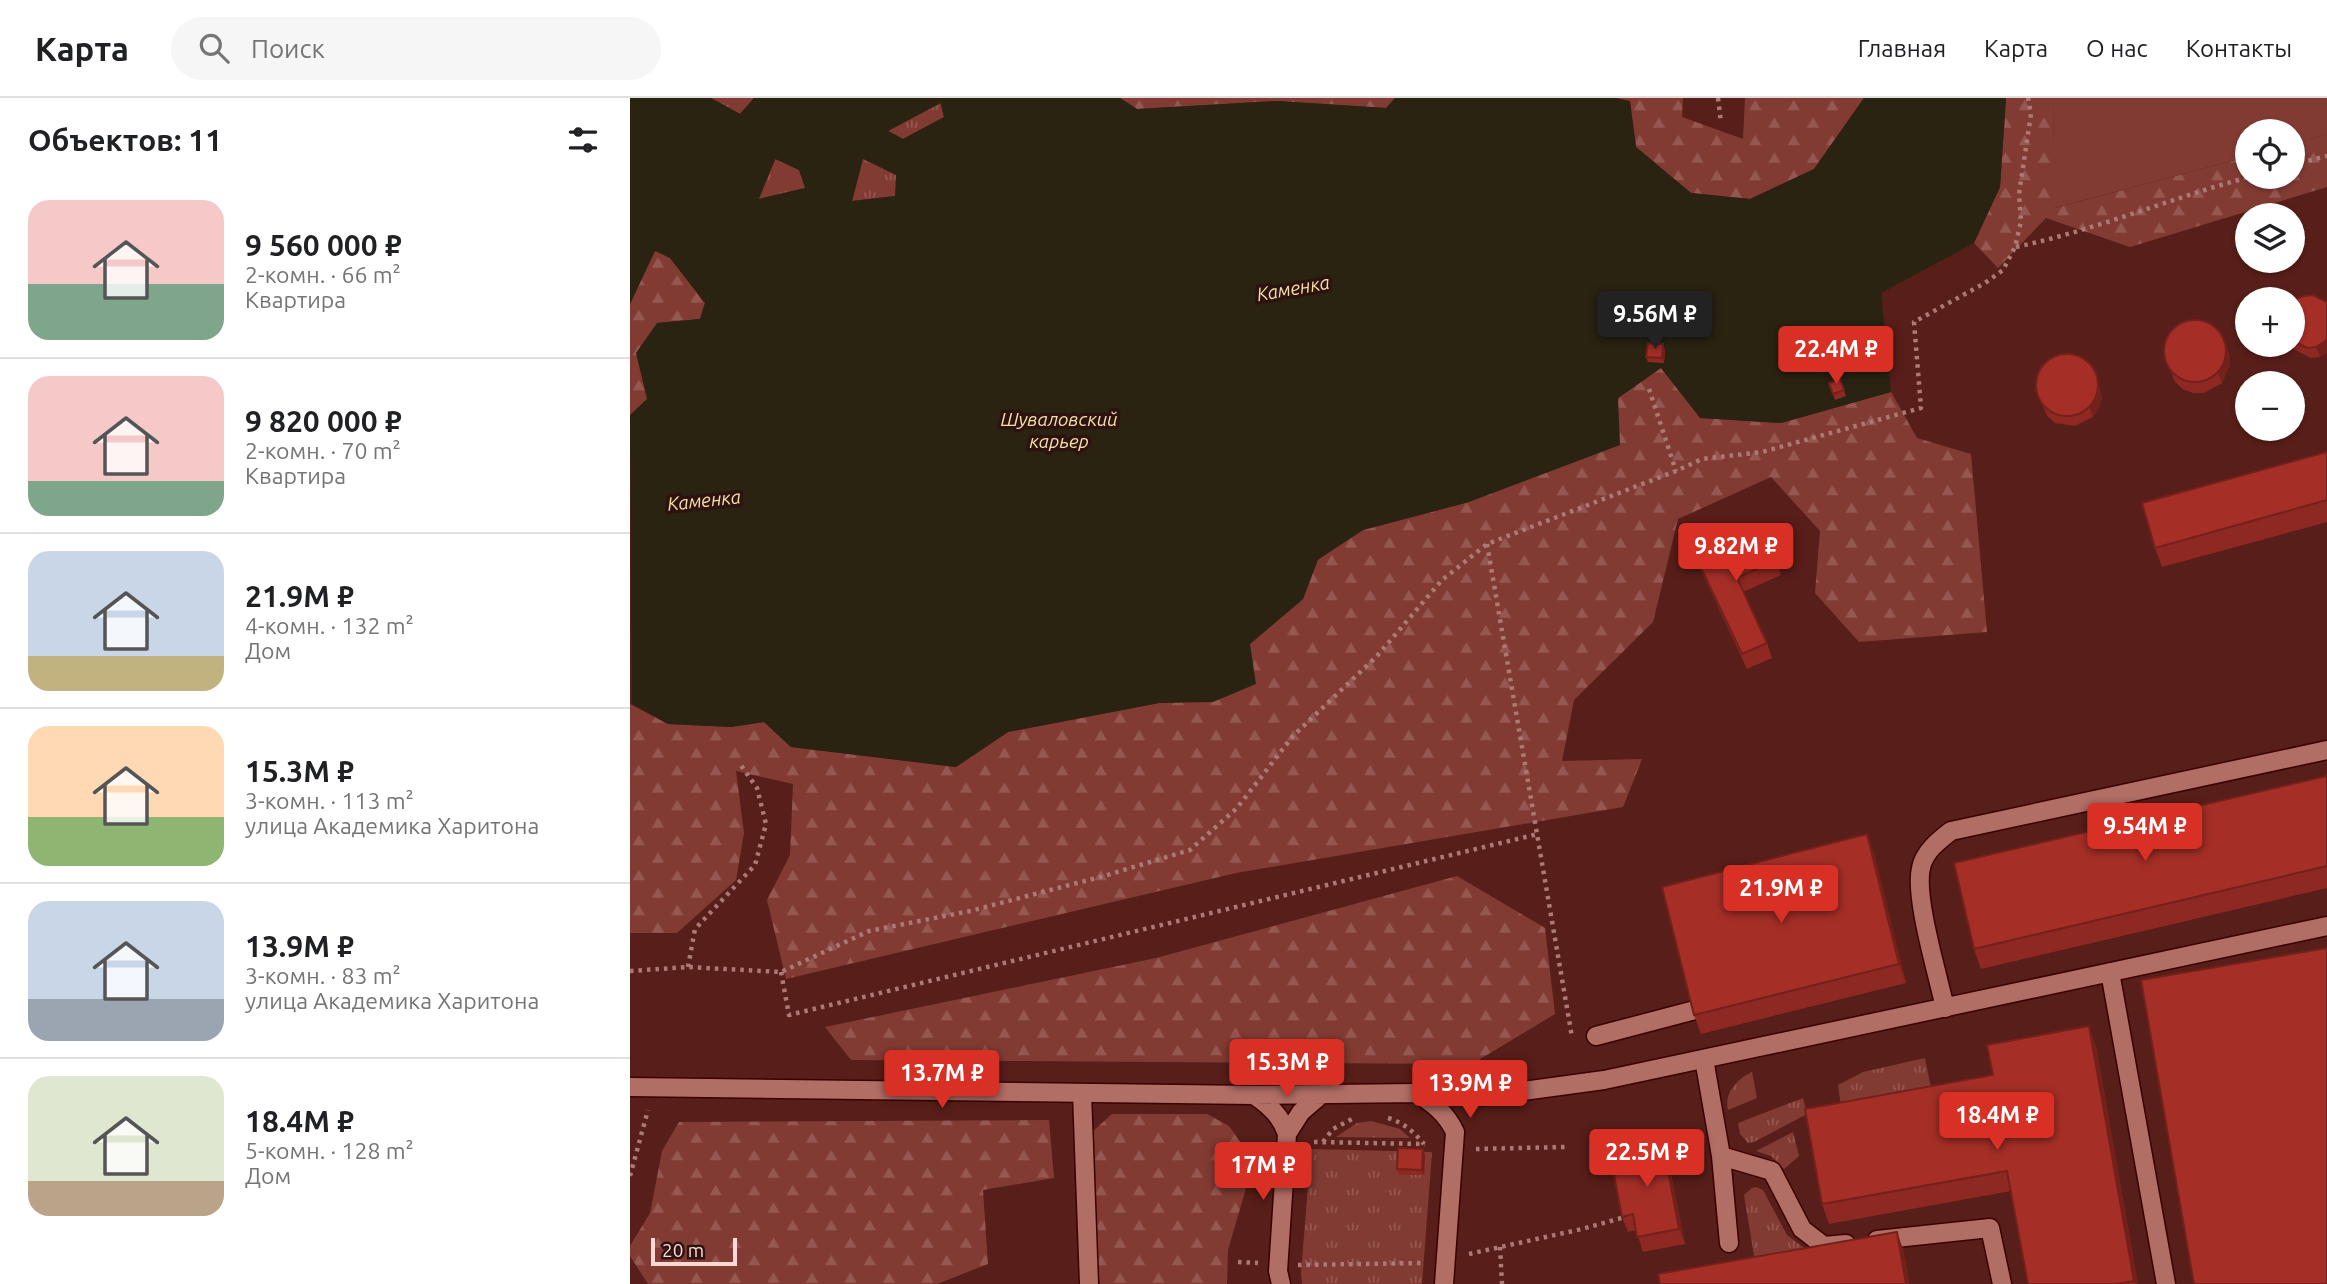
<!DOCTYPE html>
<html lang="ru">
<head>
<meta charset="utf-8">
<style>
	:root { --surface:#fff; --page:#f6f6f6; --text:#202124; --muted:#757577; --line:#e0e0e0; --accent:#d93025 }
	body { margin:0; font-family:Ubuntu,sans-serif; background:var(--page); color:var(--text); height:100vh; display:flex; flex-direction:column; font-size:26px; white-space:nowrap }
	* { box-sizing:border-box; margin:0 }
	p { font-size:23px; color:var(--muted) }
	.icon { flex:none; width:38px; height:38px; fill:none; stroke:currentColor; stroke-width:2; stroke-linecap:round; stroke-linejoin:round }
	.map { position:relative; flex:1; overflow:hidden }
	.drawer { display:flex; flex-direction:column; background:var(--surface); width:630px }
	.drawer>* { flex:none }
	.tools { position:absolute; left:1605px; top:21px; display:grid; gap:14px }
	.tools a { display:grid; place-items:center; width:70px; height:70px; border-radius:50%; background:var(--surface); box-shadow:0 2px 5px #0004; font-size:35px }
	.scale { position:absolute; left:21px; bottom:18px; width:86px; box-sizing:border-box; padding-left:7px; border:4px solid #ffd8d3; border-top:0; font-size:19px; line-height:24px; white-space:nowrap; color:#ffd8d3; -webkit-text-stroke:5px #2d1310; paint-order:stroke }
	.price { position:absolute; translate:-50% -60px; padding:0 16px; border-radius:7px; background:var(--accent); color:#fff; font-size:23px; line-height:46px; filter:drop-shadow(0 2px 4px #0008) }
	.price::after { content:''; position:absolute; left:50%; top:42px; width:21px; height:16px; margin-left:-10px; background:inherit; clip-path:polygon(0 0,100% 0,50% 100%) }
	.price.active { background:#222; color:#fff }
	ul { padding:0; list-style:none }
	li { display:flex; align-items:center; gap:21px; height:175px; padding:0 28px }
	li+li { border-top:2px solid var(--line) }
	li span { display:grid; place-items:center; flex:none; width:196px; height:140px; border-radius:21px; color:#555 }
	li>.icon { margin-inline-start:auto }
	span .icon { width:84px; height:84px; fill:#fffc; stroke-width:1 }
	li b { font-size:30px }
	h2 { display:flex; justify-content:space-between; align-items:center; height:84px; padding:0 28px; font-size:30px }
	header { display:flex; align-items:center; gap:42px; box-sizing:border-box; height:98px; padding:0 35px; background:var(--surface); border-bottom:2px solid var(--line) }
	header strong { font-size:33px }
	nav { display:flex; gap:38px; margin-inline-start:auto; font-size:24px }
	.search { width:490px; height:63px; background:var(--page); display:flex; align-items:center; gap:18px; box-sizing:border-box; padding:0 24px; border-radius:38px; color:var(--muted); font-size:26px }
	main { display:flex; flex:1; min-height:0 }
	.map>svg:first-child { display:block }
	.grass { fill:url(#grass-tufts) }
	.forest { fill:url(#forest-firs) }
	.garden { fill:#823b33 }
	.water { fill:#2a2311; fill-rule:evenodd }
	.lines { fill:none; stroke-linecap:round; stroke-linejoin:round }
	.minor-casing { stroke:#3b0202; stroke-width:21 }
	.path { stroke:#ab7a75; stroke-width:4.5; stroke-dasharray:3.5 5; stroke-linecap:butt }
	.minor { stroke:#b16e65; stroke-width:18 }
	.wall { fill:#8e2822 }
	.shaded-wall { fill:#74211b }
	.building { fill:#a52f27; stroke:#74211b; stroke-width:2 }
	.labels { text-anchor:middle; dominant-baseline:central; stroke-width:7; stroke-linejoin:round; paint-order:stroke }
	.water-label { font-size:19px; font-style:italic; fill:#f5dfa8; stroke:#2d1310 }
</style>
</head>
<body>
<header>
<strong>Карта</strong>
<div class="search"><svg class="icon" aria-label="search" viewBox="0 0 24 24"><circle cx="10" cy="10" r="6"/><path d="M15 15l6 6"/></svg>Поиск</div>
<nav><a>Главная</a><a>Карта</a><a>О нас</a><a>Контакты</a></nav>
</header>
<main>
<section class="drawer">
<h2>Объектов: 11<svg class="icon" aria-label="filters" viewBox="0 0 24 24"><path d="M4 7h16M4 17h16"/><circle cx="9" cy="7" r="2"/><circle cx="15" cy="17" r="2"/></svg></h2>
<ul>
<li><span style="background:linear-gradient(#f6c9c9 60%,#7fa58c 0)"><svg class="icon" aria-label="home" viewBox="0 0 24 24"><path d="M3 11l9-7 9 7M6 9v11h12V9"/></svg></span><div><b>9 560 000 ₽</b><p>2-комн. · 66 m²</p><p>Квартира</p></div></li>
<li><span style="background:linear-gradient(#f6c9c9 75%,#7fa58c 0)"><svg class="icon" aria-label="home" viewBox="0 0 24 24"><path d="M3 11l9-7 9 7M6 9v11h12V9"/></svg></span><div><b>9 820 000 ₽</b><p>2-комн. · 70 m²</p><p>Квартира</p></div></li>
<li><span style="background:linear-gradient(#c9d6e8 75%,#c2b280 0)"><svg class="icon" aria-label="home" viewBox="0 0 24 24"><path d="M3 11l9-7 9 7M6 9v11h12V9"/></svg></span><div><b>21.9M ₽</b><p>4-комн. · 132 m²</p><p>Дом</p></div></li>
<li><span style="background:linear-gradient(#ffd9b3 65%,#8fb573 0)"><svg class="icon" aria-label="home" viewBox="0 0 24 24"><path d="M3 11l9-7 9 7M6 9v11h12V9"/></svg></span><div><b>15.3M ₽</b><p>3-комн. · 113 m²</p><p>улица Академика Харитона</p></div></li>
<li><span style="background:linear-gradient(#c9d6e8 70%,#9aa5b1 0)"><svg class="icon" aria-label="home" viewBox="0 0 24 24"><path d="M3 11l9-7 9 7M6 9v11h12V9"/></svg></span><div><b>13.9M ₽</b><p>3-комн. · 83 m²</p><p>улица Академика Харитона</p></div></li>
<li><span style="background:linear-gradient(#dfe7d0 75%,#b9a48a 0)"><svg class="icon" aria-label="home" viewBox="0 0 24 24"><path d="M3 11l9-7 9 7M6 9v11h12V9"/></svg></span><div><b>18.4M ₽</b><p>5-комн. · 128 m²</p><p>Дом</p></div></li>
</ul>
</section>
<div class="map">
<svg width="1697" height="1186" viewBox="0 0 1697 1186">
	<defs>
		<pattern id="grass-tufts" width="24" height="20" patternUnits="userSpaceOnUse" patternTransform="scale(1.75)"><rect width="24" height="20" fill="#823b33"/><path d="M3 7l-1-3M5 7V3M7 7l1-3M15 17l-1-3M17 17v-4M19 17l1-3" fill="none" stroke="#955750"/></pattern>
		<pattern id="forest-firs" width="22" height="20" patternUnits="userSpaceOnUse" patternTransform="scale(1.75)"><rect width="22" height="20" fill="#823b33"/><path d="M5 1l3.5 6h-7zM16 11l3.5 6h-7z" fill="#955750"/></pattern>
	</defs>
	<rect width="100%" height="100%" fill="#581e19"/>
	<path class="grass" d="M81 0H124L110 16Z
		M310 4 314 19 273 41 258 33Z
		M146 60 169 72 176 90 128 101Z
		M233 60 266 77V98L222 103Z
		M1295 960 1303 1000 1212 1015 1208 987 1233 974Z
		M1122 974 1127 1000 1098 1012C1094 995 1107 981 1122 974Z
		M1173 1000 1177 1016 1124 1044 1118 1045 1110 1036 1108 1025Z
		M741 1023 770 1031 780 1040 706 1039 727 1025Z
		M1163 1034 1169 1058 1154 1071 1141 1058 1126 1053Z
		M681 1051 802 1054 792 1186H672L671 1175Z
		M1126 1089 1133 1092 1157 1137 1190 1162 1125 1164 1114 1097 1122 1090Z"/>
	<path class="forest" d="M490 0H765L757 10 647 3 507 11Z
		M986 0H1053L1052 19 1113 41 1115 0H1234L1184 71 1120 101 1061 95 1006 49 1000 4Z
		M1376 0H1423L1425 110 1617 59V79H1662L1663 46 1697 36V89L1500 149 1416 120 1368 170 1344 145 1370 89Z
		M25 152 40 160 75 205 70 221 27 225 17 301 2 317H0V206Z
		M1031 270 1071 320 1151 325 1261 294 1287 340 1341 356 1357 534 1229 544 1185 495 1190 433 1141 379 1048 421 1023 524 944 602 932 663 1012 661 993 709 606 775 156 881 137 802 160 757 163 686 106 673 114 735 106 782 47 835H0V606L38 626 101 629 134 624 161 649 326 669 378 634 529 605 583 603 620 546 673 501 688 462 733 432 839 404Z
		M827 778 915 830 925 916 842 966 221 962 195 929 526 860Z
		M482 1016H577L599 1028 615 1051 619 1080 598 1152 597 1186H470L462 1155V1034Z
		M419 1022 424 1080 353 1092 358 1166 307 1186H18L0 1158V1148L20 1115 32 1053 49 1024Z"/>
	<path class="garden" d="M1423 0H1697V36L1663 46 1662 33H1617V59L1424 110Z"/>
	<path class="water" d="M0 0H81L110 16 124 0H490L507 11 647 3 756 10 765 0H986L1000 3 1006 49 1061 95 1120 101 1184 71 1234 0H1376L1370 89 1344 145 1251 195 1261 294 1151 325 1070 320 1031 270 988 300 990 347 839 404 733 432 688 461 673 501 620 546 626 586 583 604 529 605 378 634 326 669 161 649 134 624 101 629 38 626 2 606 0 317 17 301 6 255 27 225 70 221 75 205 40 160 25 153 0 206ZM311 5 314 19 273 41 258 33ZM145 61 169 72 175 90 129 101ZM233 61 266 77 265 98 222 103Z"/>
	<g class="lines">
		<defs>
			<path id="minor" d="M1480 874 1536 1186
				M1315 910C1308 877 1284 799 1291 770 1294 754 1308 743 1321 733L1697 652
				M966 938 1065 912
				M1074 961 1091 1058 1142 1073 1172 1131 1194 1148 1216 1146
				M0 989 624 997 786 995C803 1005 816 1015 825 1034L814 1186
				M452 995 459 1186
				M790 995 848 999 974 982 1697 828
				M624 997C640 1008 651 1018 657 1036
				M1091 1058 1099 1145
				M1247 1142 1360 1130 1372 1186
				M651 1186 648 1173 657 1036 671 1014 692 996"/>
		</defs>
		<use href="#minor" class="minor-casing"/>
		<path class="path" d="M1088 0 1091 25
			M1662 67 1697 58
			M1386 149C1466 132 1541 100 1619 79
			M1019 291 1046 373
			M857 446 942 939
			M58 869 65 831 125 767 136 726 127 690 110 666
			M0 873 58 869 151 874 239 833 340 813 474 778 560 752 607 710 663 638 747 558 812 482 857 446 1046 373 1072 361 1132 354 1291 310 1284 224 1355 185 1373 172 1385 149 1391 123 1389 96 1401 16 1398 0
			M151 874 159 917 908 736
			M758 1020C774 1025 783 1033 794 1046
			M684 1044 795 1046
			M693 1044 703 1031 722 1021
			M846 1051 936 1049
			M0 1078 18 1012
			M870 1149 872 1186
			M839 1156 952 1131 995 1119
			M608 1164 628 1165
			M668 1167 793 1165"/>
		<use href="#minor" class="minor"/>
	</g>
	<path class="wall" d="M1674 198 1690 259 1681 260 1665 252 1662 247V204Z
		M1035 252 1034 265 1018 264 1016 259Z
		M1534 255 1600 257V267L1592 285 1574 295H1563L1553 291 1545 284Z
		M1463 270 1467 280 1472 300 1469 310 1463 319 1445 328 1425 325 1417 318 1405 289Z
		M1210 281 1216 298 1205 302 1199 285Z
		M1697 354V424L1532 469 1525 450Z
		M1063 453 1146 462 1151 477 1113 494 1137 545 1142 560 1117 571 1069 468Z
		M1697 678V790L1351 871 1344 851Z
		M1244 755 1276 885 1071 936 1064 917Z
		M1466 948 1508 1186H1398L1381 1093 1199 1126 1192 1106 1363 977Z
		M793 1051 795 1057 794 1077H769L767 1071Z
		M1037 1056 1055 1146 1013 1154 1006 1132 998 1134 992 1119 995 1074Z"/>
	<path class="shaded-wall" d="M1697 242V255L1690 259 1686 249Z
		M1033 246 1035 252 1034 265 1032 260Z
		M1596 246 1600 257V267L1592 285 1588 275Z
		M1463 270 1467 280 1472 300 1469 310 1463 319 1459 309Z
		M1237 736 1244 755 1276 885 1269 866Z
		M1459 928 1466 948 1508 1186H1505L1504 1183Z
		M1032 1041 1037 1056 1055 1146 1049 1131Z
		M793 1051 795 1057 794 1077 792 1072Z
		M1267 1134 1274 1154 1280 1186H1276Z"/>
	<path class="building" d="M1683 197 1697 204V242L1686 249 1677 250 1662 242V204L1666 201 1674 198Z
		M1534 253a31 31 0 1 1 62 0a31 31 0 1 1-62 0Z
		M1018 245 1033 246 1032 260 1016 259Z
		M1406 287a31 31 0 1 1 62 0a31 31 0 1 1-62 0Z
		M1210 281 1214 292 1203 296 1199 285Z
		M1697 354V402L1525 450 1512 405Z
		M1133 434 1146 462 1107 480 1137 545 1112 556 1063 453 1098 437 1103 448Z
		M1697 678V768L1344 851 1324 765Z
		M1237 736 1269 866 1064 917 1032 789Z
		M1697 850V1186H1564L1511 882Z
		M1459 928 1504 1183 1487 1186H1398L1377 1073 1192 1106 1175 1011 1363 977 1357 947Z
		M1032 1041 1049 1131 1007 1139 1003 1116 992 1119 984 1077 995 1074 990 1049Z
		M768 1050 793 1051 792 1072 767 1071Z
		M1267 1134 1276 1186H1030L1028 1176Z"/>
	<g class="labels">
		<g class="water-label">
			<text transform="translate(663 190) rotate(-10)">Каменка</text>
			<text x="429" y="321">Шуваловский<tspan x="429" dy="22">карьер</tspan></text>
			<text transform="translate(74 402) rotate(-6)">Каменка</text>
		</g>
	</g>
</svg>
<div class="tools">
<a><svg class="icon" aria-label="locate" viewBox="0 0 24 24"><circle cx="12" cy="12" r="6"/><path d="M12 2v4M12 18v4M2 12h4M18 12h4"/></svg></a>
<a><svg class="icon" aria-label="layers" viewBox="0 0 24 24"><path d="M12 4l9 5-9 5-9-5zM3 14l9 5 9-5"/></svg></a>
<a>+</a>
<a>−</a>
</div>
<div class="scale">20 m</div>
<b class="price active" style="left:1025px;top:253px">9.56M ₽</b>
<b class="price" style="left:1206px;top:288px">22.4M ₽</b>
<b class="price" style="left:1106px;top:485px">9.82M ₽</b>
<b class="price" style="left:1515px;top:765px">9.54M ₽</b>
<b class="price" style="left:1151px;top:827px">21.9M ₽</b>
<b class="price" style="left:657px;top:1001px">15.3M ₽</b>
<b class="price" style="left:312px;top:1012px">13.7M ₽</b>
<b class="price" style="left:840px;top:1022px">13.9M ₽</b>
<b class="price" style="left:1367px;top:1054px">18.4M ₽</b>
<b class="price" style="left:1017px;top:1091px">22.5M ₽</b>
<b class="price" style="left:633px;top:1104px">17M ₽</b>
</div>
</main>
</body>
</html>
